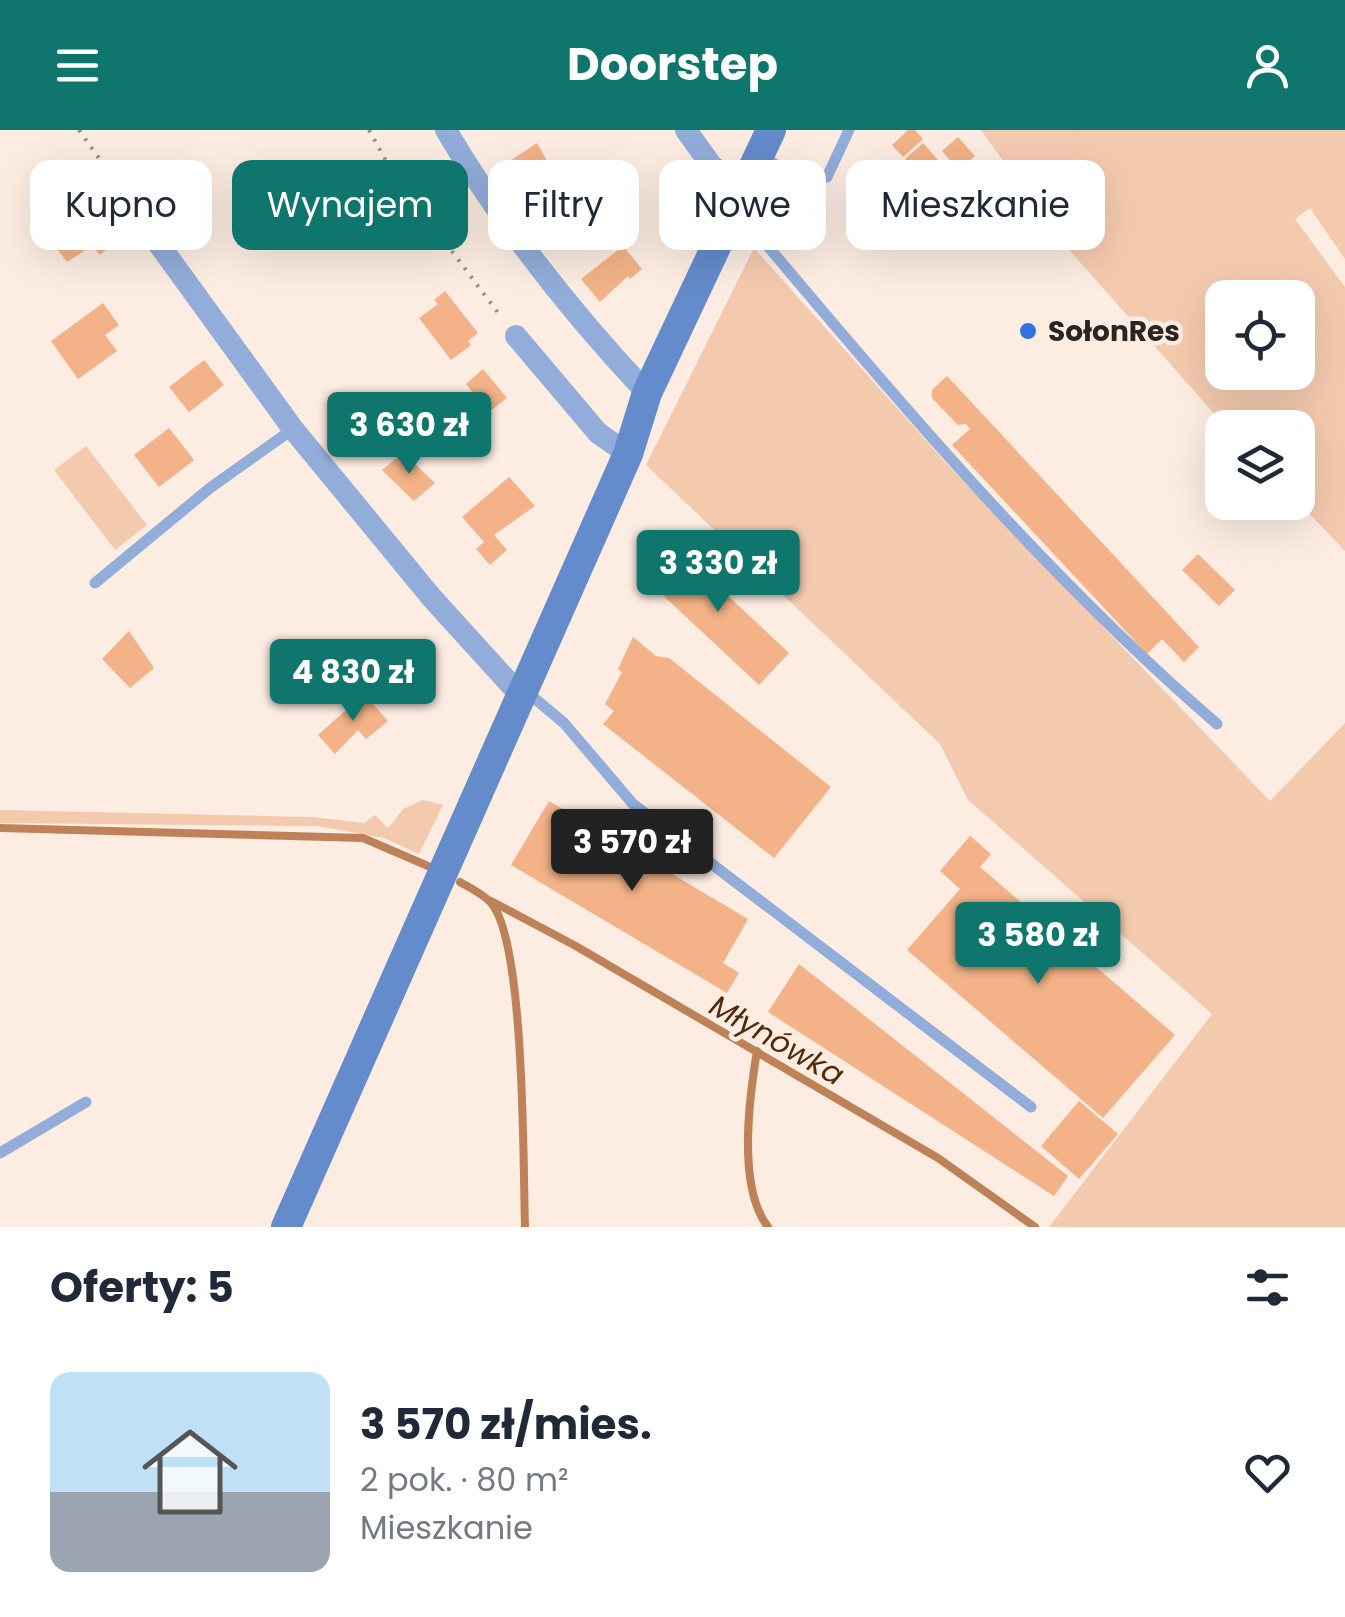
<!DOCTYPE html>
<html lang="pl">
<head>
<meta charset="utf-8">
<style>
	:root { --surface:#fff; --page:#f6f6f7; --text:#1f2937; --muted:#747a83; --accent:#0f766e }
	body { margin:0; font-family:Poppins,sans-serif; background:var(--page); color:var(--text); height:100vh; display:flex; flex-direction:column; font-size:38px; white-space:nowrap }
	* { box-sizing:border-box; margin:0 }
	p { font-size:32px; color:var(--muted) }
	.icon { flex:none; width:55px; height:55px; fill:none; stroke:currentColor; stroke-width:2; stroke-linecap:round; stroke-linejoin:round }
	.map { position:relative; height:1097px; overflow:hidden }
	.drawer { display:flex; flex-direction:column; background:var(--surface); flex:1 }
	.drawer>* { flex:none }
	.banner { position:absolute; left:30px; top:30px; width:1285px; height:90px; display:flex; gap:20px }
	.buttons { position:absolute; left:1205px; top:150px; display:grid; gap:20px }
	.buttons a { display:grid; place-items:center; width:110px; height:110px; border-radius:20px; background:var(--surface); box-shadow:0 10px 40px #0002; font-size:50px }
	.price { position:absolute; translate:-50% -85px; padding:0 22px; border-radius:10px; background:var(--accent); color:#fff; font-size:32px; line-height:65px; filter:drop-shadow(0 2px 5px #0008) }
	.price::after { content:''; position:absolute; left:50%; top:60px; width:30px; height:22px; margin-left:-15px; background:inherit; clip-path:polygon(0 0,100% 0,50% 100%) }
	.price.on { background:#222; color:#fff }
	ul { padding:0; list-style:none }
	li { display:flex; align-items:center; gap:30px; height:250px; padding:0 50px }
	li span { display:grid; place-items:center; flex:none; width:280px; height:200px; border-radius:20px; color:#555 }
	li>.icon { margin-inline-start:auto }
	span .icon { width:120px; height:120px; fill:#fffc; stroke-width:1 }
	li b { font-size:42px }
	h2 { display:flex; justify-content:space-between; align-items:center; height:120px; padding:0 50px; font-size:42px }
	.pill { padding:0 35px; border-radius:20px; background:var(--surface); box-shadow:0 10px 40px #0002; font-size:35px; line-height:90px }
	.pill.on { background:var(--accent); color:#fff }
	header { display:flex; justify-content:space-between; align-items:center; height:130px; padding:0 50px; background:var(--accent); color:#fff; font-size:45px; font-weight:700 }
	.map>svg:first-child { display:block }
	.green { fill:#f4caaf; fill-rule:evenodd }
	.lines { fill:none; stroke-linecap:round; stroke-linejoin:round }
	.stream { stroke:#bf8157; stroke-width:8 }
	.building { fill:#f3b287 }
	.path { stroke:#968c84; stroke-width:4; stroke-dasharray:2.5 8; stroke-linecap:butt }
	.lane { stroke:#92add9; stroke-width:11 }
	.street { stroke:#92add9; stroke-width:22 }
	.secondary { stroke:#648bcb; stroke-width:30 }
	.poi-dot { fill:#3074e2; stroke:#fcece2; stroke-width:4 }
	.labels { text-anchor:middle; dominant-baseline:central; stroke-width:9; stroke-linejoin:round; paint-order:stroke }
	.poi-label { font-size:28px; font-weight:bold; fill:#2a2521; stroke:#fcece2; text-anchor:start }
	.water-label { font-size:30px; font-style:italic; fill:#532a08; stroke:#fcece2 }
</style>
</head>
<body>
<header><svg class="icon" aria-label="menu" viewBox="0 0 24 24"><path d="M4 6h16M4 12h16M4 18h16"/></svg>Doorstep<svg class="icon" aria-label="person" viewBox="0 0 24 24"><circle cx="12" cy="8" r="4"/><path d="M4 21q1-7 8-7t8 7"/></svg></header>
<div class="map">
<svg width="1345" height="1097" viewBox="0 0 1345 1097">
	<rect width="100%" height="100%" fill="#fcece2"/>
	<path class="green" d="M981 0H1345V129L1310 78 1295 89 1345 157V421L1298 372V298L1226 297 1056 105ZM1222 168H1298V242H1222Z
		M754 118 948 335 1270 671 1345 593V1097H1049L1212 884 968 670 940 614 646 335Z
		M86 316 147 395 115 420 54 340Z
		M423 670 443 675 419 724 384 708 317 696 0 693V680L312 687 364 693 375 685 388 698 403 679Z"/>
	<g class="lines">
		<path class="stream" d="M0 698 363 708 428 736
			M460 752C470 758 485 765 492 774 525 816 523 1034 525 1097
			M491 771 574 815 938 1028 1035 1097
			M757 921C749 969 737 1057 768 1097"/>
	</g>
	<path class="building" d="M908 0H915L923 9 903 27 892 15Z
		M958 7 975 26 959 41 942 21Z
		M537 13 550 36 546 44 556 59 527 78 501 37Z
		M923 13 953 47 936 62 905 29Z
		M75 72 95 98 103 91 118 110 100 125 92 116 67 132 51 111 61 103 51 91Z
		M623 116 642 139 630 149 628 146 600 172 581 149Z
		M445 161 478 203 468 211 471 215 451 230 419 188 438 174 434 170Z
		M103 173 119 195 105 205 117 221 78 249 51 211Z
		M204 230 224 255 189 282 169 257Z
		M483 239 507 268 489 282 466 254Z
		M947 246 1199 517 1184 532 1162 509 1147 524 952 315 970 299 966 294 958 295 932 268V260Z
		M169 298 194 330 159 357 134 325Z
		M403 323 435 353 414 371 382 340Z
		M509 347 535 376 494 405 507 420 490 435 476 419 484 412 462 387Z
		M672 414 700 439 710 428 719 437 709 448 789 523 759 555 653 456Z
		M1198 424 1235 460 1219 476 1182 440Z
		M129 501 154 538 130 558 102 529Z
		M633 507 656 526 669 528 831 657 774 728 603 594 614 581 605 574 622 542 618 539Z
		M364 564 388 591 366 609 358 600 335 624 318 605Z
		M549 671 748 789 723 833 739 843 727 863 511 735Z
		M970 706 991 724 980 737 1175 905 1103 988 907 820 960 759 940 741Z
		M799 834 1068 1046 1054 1066 768 882Z
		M1079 971 1118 1004 1079 1049 1041 1016Z"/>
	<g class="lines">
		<path class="path" d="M79 0 134 78
			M369 0 391 40 502 188"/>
		<path class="lane" d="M762 27 795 45 827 47 849 0
			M734 82 756 102C900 274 1047 447 1217 594
			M95 453 210 358 293 299
			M527 562 564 593 633 674 1031 977
			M0 1023 86 972"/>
		<path class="street" d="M446 0C502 95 571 182 647 263
			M686 0 711 35 744 63
			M147 98 293 299 432 468 521 566
			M516 206 598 303 628 324"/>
		<path class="secondary" d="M286 1097 628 324 647 263 771 0"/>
	</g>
	<circle class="poi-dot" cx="1028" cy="201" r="10"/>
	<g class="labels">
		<g class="poi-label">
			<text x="1048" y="201">SołonRes</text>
		</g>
		<g class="water-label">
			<text transform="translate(777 910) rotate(30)">Młynówka</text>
		</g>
	</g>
</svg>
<div class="buttons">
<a><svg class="icon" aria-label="locate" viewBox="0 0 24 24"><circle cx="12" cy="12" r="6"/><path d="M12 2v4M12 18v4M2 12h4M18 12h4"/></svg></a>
<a><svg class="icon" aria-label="layers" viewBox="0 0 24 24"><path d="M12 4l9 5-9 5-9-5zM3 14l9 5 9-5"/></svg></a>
</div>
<b class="price" style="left:409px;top:347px">3 630 zł</b>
<b class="price" style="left:718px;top:485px">3 330 zł</b>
<b class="price" style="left:353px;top:594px">4 830 zł</b>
<b class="price on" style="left:632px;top:764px">3 570 zł</b>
<b class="price" style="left:1038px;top:857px">3 580 zł</b>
<div class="banner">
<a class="pill">Kupno</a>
<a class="pill on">Wynajem</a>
<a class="pill">Filtry</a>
<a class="pill">Nowe</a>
<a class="pill">Mieszkanie</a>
</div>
</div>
<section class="drawer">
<h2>Oferty: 5<svg class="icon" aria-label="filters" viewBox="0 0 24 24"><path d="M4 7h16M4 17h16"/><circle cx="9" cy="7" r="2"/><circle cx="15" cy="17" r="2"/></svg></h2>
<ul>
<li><span style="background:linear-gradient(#bfe0f5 60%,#9aa5b1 0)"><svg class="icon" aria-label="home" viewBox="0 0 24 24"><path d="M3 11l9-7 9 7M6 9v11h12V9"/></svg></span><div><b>3 570 zł/mies.</b><p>2 pok. · 80 m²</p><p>Mieszkanie</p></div><svg class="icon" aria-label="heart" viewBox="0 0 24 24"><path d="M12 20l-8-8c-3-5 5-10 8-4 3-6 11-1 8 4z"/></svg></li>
</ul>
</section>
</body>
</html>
